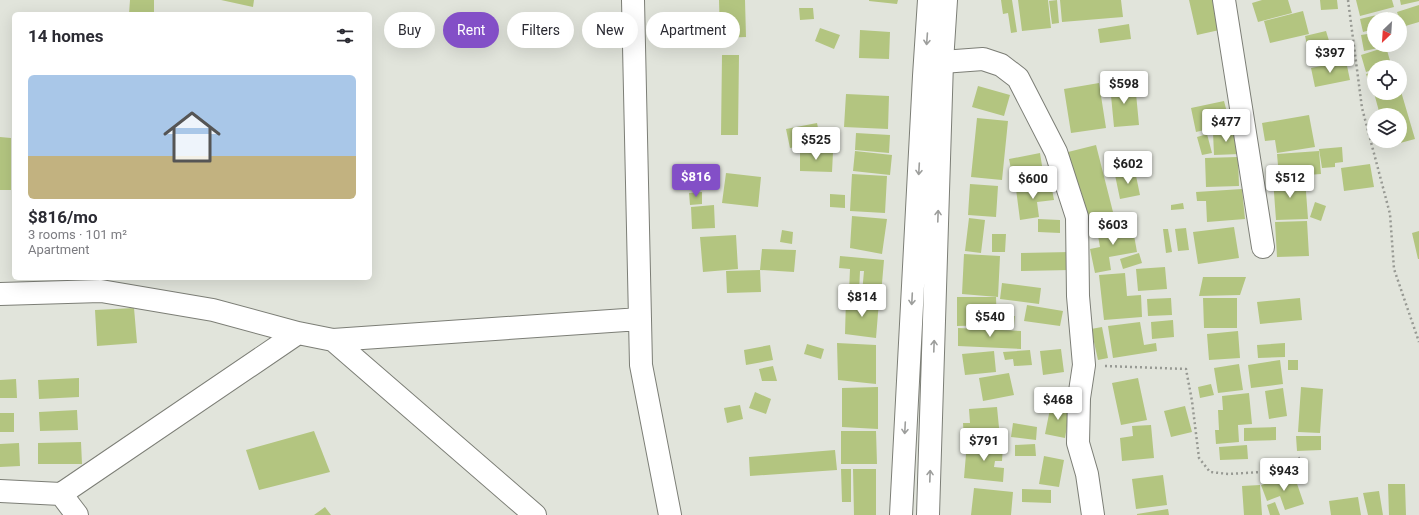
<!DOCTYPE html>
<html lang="en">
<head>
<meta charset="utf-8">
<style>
	:root { --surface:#fff; --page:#f7f7f7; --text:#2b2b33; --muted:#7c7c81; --accent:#834fc7 }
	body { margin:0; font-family:Roboto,sans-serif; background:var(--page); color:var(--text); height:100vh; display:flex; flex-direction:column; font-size:15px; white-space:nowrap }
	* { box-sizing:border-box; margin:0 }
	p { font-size:13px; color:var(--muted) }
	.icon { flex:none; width:22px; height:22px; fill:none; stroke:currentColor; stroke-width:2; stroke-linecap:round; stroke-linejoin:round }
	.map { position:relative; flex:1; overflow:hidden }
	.drawer { position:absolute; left:12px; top:12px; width:360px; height:268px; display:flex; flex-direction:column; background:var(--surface); border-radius:6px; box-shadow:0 4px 16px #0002 }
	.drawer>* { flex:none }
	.hud { position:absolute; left:384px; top:12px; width:380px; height:36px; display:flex; gap:8px }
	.needle { width:26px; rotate:205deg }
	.tools { position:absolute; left:1367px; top:12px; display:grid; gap:8px }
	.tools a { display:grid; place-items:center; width:40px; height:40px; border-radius:50%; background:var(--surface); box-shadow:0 4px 16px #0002; font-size:20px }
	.price { position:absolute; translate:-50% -34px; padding:0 9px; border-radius:4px; background:#fff; color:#222; font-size:13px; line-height:26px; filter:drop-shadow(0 1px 2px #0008) }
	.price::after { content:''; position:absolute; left:50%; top:24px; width:12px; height:9px; margin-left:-6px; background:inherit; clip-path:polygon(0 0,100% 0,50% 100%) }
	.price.on { background:var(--accent); color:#fff }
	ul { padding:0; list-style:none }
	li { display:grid; align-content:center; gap:8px; height:212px; padding:0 16px }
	li span { display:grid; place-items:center; height:124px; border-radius:6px; color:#555 }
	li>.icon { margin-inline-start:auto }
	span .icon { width:72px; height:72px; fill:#fffc; stroke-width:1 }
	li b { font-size:17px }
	h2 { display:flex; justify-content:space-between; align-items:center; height:48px; padding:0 16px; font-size:17px }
	.chip { padding:0 14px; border-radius:18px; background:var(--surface); box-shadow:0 4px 16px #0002; font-size:14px; line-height:36px }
	.chip.on { background:var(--accent); color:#fff }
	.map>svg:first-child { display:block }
	.building { fill:#b3c580 }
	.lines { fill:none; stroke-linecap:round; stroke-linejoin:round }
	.minor-casing { stroke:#7c7e76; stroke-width:24 }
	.major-casing { stroke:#7c7e76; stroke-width:24 }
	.path { stroke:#979993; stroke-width:2.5; stroke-dasharray:2 3; stroke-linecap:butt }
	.minor { stroke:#fff; stroke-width:22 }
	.major { stroke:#fff; stroke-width:22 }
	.oneway { stroke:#9d9e9c }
</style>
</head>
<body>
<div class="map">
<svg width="1419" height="515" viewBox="0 0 1419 515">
	<rect width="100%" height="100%" fill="#e1e4db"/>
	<path class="building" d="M130 0H154V14H129Z
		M221 0H254L253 7Z
		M719 0H745L746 37 720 38Z
		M869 0H898L897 4 869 1Z
		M1001 0H1012L1017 32 1011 33 1008 13 1003 14Z
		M1018 0H1048L1051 28 1022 31Z
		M1057 0 1059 23 1052 24 1049 1Z
		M1060 0H1121L1123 17 1062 22Z
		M1189 0H1217L1224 29 1197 35Z
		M1262 0H1288L1292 13 1258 22 1252 3Z
		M1320 0H1337L1338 9 1321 10Z
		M1356 0H1392L1394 7 1360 16Z
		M1400 0H1419V1L1401 5Z
		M1419 5V22L1402 27 1397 12Z
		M799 8H813L814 19 800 20Z
		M1303 11 1309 34 1270 43 1264 21Z
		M1389 12 1390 19H1374V29L1363 32 1360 19Z
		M1129 24 1131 39 1100 43 1098 29Z
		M820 28 840 35 834 49 815 41Z
		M860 30 890 32 889 59 859 58Z
		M1326 31 1330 44 1308 49 1305 36Z
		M1374 33V45L1388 46 1364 51 1361 35Z
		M1386 47 1391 64 1381 67H1374V69L1366 72 1361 55Z
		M722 55H739L738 135H721Z
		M1346 61 1350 80 1315 87 1311 68Z
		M1374 72V88L1371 89 1366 74Z
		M1099 83 1106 128 1071 133 1064 89Z
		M1135 83 1139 125 1114 127 1110 85Z
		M978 86 1010 95 1004 116 972 107Z
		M1400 88 1415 139 1389 146 1388 141H1400V115H1380L1374 93H1400Z
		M846 94 889 96 888 129 844 127Z
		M1224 101 1230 124 1196 132 1191 108Z
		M1309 115 1315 147 1277 153 1275 140 1265 141 1262 123Z
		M977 118 1008 121 1002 180 971 177Z
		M817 123 821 142 790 148 786 129Z
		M1239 131 1240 154 1214 155 1213 132Z
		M856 133 890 135 889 153 855 150Z
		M1207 134 1212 153 1202 155 1197 137Z
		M0 137 11 138V190H0Z
		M1096 145 1113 212 1085 219 1068 152Z
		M1342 147 1343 162 1335 163V167L1322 168 1319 149Z
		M800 151 833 152 832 172 800 171Z
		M855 151 892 155 890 175 853 171Z
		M1319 151 1321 174 1279 177 1277 154Z
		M1040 153 1044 178 1014 184 1009 159Z
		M1238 157 1239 186 1206 187 1205 158Z
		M1370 164 1374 187 1344 191 1341 168Z
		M1135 171 1140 195 1120 199 1115 175Z
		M726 173 761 177 758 207 722 203Z
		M852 174 887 176 885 213 850 211Z
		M1305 178 1308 219 1276 220 1273 179Z
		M970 184 998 186 996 217 968 215Z
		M1051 184 1054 200 1037 202 1039 217 1020 220 1016 189Z
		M1242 189 1245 219 1207 222 1206 201H1197L1196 192Z
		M702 192V204L690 205 689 193Z
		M830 194 845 195V208L830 207Z
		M1315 202 1326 206 1321 221 1310 217Z
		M1183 203 1184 209 1171 210V205Z
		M714 205 715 228 692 229 691 207Z
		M852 216 887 219 882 254 850 248Z
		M969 218 985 220 981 253 965 251Z
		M1038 219 1060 220V233L1038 232Z
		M1307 221 1309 256 1277 257 1275 222Z
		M1132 224 1137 252 1109 257 1111 270 1095 273 1090 249 1100 247 1097 230Z
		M1234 227 1239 258 1198 264 1193 232Z
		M1186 228 1189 250 1178 251 1175 229Z
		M1163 229H1168L1172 252 1166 253Z
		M782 230 793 232 792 244 780 242Z
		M1419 231V259H1418L1412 233Z
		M992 234H1006L1005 252H992Z
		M736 235 738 269 703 272 700 237Z
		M762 249 796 250 794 272 760 270Z
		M1070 252 1071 270 1021 271V253Z
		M1139 253 1142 263 1123 269 1120 259Z
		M964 254 1000 256 998 297 962 294Z
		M840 256 884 260 881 295 862 293 864 271H860L859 292 849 291 850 269 839 268Z
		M1165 267 1167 289 1138 291 1136 269Z
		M760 270 761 292 727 293 726 271Z
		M1125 273 1127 296 1141 295 1142 317 1104 320 1099 275Z
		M1203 277H1246L1240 295 1199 296Z
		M1002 283 1041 288 1039 304 1000 299Z
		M957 297H996L997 325 957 326Z
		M846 298 879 301 876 338 845 334Z
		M1171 298 1172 315 1148 316 1147 299Z
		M1203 298H1237V328H1204Z
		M1300 298 1302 320 1260 324 1257 302Z
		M1027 305 1063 311 1060 326 1024 321Z
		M134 308 137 343 97 346 95 310Z
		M1003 316H1015L1014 326H1003Z
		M1173 320 1174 337 1152 339 1151 322Z
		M1140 322 1144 345 1156 343 1157 351 1113 358 1108 326Z
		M1102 327 1108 358 1098 360 1091 329Z
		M958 328 1021 331V349L958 346Z
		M1238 331 1240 358 1209 360 1207 334Z
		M837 343 876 345V384L838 380Z
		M1285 343V357L1258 358 1257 345Z
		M807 344 824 349 821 359 804 354Z
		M770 345 773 360 746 365 744 350Z
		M1061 349 1064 372 1043 375 1040 351Z
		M1030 350 1032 365 1014 366 1013 359 1005 360 1003 352Z
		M994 351 996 372 965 375 962 354Z
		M1280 360 1283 384 1251 388 1248 365Z
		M1288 360H1298V370H1288Z
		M1239 364 1243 390 1218 393 1214 368Z
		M773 366 777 381H762L759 369Z
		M1009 373 1014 395 983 401 979 378Z
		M79 378V397L39 399 38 380Z
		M1138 378 1147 420 1121 425 1112 383Z
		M16 379 17 398H0V380Z
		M1211 384 1214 395 1200 398 1198 387Z
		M878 387V429L842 427V388Z
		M1301 387 1323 389 1320 433 1298 432Z
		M1283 388 1287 416 1269 419 1265 391Z
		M755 392 771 399 766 414 749 408Z
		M1249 393 1252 424 1238 425 1239 442 1216 444 1215 430H1219L1218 410H1223L1222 396Z
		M1051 404 1070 408 1065 438 1045 434Z
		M740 405 743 419 727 423 724 408Z
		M1185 406 1192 432 1171 437 1164 411Z
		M997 407 1000 438 964 440 963 423H970L969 409Z
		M77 410 78 430 40 431 39 412Z
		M0 413H14V432H0Z
		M1013 423 1037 427 1036 440 1011 437Z
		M1151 425 1154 458 1122 461 1120 438 1133 436 1132 426Z
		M1276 427V440L1244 441V428Z
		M314 431 330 472 259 490 246 450Z
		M841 431H876L877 464H841Z
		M1296 436H1321V450L1297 451Z
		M81 442 82 464H38V443Z
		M967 442 1003 445 1002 461H995L994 467 1004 468 1003 482 964 478Z
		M19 443 20 466 0 467V444Z
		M1035 444 1036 456H1015V445Z
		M1247 445 1248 459 1220 460 1219 447Z
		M835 450 837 470 750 476 749 457Z
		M1044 456 1064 460 1059 487 1039 484Z
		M841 469H851V502H842Z
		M853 469H876V515H854Z
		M1163 475 1167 505 1136 509 1132 479Z
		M1294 475 1304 504 1285 510 1280 496 1267 501 1261 485Z
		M1388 484H1405L1406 515H1389Z
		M1260 485 1262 515H1244L1242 486Z
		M974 488 1013 492 1011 515H971Z
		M1022 489 1051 490V503L1022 502Z
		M1379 491 1383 515H1368L1363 493Z
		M1358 497 1361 515H1331L1329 501Z
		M1275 502 1280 515H1270L1267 505Z
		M325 507 331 515H314Z
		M1168 509 1169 515H1137V514Z"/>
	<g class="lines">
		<defs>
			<path id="minor" d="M633 0 641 365 670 515
				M1224 0 1263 247
				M927 74 942 62 983 59 1001 65 1018 78 1056 152 1077 217 1078 296 1084 365 1079 398 1078 443 1087 474 1093 515
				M0 294 101 291 213 310 298 333
				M333 340 640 319
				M0 491 61 494
				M77 515 61 494 298 333 333 340 535 515"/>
			<path id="major" d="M901 515 924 76 929 0
				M928 515 942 62 946 0"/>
		</defs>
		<use href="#minor" class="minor-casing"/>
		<use href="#major" class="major-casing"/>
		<path class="path" d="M1348 0 1362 108 1390 214 1394 269 1419 342
			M1105 366 1186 369 1192 401 1199 458 1210 472 1229 474 1261 472 1300 458"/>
		<use href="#minor" class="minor"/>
		<use href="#major" class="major"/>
	</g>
	<defs><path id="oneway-shaft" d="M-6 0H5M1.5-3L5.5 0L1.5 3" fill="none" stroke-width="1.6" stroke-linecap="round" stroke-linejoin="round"/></defs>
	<g class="oneway">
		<use href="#oneway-shaft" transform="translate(927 39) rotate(94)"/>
		<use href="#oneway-shaft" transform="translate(919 169) rotate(93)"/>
		<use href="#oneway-shaft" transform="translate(938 216) rotate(-88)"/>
		<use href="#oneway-shaft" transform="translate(912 299) rotate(93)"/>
		<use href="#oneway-shaft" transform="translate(934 346) rotate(-88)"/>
		<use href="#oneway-shaft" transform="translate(905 428) rotate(93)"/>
		<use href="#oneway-shaft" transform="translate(930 476) rotate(-88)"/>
	</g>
</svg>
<div class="tools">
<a><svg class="needle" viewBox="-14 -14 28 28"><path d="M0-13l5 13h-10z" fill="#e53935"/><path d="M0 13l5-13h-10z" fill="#7c7c81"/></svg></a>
<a><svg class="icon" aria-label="locate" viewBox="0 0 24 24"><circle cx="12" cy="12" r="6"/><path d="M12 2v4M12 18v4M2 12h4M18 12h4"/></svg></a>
<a><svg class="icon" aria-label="layers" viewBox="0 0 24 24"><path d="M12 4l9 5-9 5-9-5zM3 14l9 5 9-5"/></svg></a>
</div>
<b class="price" style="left:1330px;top:74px">$397</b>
<b class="price" style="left:1124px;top:105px">$598</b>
<b class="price" style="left:1226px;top:143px">$477</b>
<b class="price" style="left:816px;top:161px">$525</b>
<b class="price" style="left:1128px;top:185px">$602</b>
<b class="price on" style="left:696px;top:198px">$816</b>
<b class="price" style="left:1290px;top:199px">$512</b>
<b class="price" style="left:1033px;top:200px">$600</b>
<b class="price" style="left:1113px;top:246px">$603</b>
<b class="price" style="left:862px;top:318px">$814</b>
<b class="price" style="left:990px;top:338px">$540</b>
<b class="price" style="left:1058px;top:421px">$468</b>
<b class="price" style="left:984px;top:462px">$791</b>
<b class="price" style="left:1284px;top:492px">$943</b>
<div class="hud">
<a class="chip">Buy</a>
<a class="chip on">Rent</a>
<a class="chip">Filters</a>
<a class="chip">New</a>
<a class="chip">Apartment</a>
</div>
<section class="drawer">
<h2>14 homes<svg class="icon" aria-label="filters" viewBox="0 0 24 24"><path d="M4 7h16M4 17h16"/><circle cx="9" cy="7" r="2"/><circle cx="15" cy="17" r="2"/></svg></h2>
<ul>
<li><span style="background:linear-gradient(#a9c7e8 65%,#c2b280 0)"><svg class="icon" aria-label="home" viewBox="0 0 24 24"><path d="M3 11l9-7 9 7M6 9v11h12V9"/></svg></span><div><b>$816/mo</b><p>3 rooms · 101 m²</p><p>Apartment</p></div></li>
</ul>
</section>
</div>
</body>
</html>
